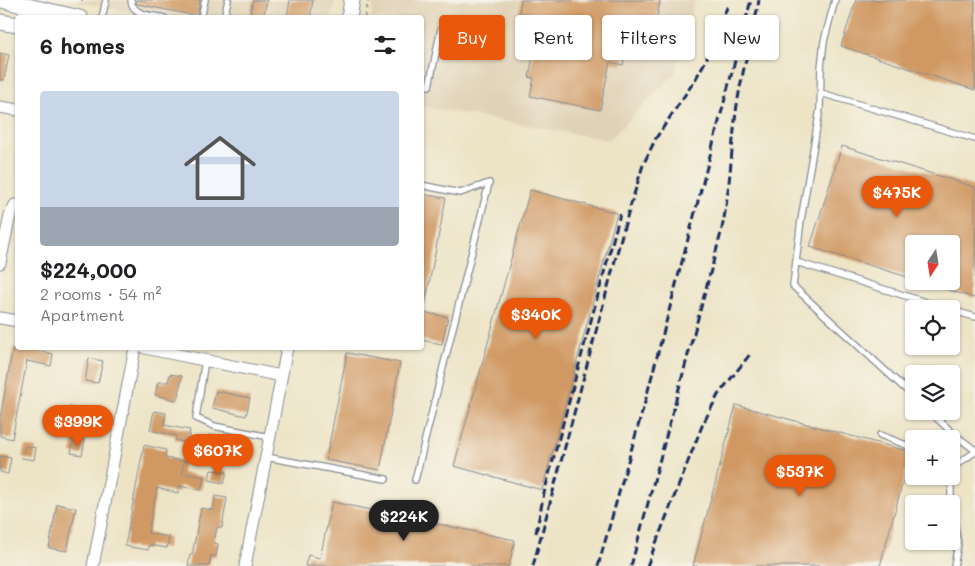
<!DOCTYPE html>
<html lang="en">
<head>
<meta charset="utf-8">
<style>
	:root { --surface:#fff; --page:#f2f2f2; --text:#202124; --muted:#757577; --line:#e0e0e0; --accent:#ea580c }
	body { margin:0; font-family:Mali,sans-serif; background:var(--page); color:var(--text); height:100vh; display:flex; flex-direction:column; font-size:19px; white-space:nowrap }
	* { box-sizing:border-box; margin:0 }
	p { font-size:16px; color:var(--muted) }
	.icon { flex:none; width:28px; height:28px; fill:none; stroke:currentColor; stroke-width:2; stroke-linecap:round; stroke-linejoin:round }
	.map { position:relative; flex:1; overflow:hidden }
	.drawer { position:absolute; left:15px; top:15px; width:409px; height:335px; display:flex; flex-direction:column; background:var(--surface); border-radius:5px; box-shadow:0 1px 4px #0004 }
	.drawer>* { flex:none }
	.banner { position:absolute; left:439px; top:15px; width:461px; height:45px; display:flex; gap:10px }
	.needle { width:32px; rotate:192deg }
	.buttons { position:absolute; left:905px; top:235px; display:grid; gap:10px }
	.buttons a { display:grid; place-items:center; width:55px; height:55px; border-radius:5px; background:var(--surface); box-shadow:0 1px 4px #0004; font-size:25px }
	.price { position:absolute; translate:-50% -42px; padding:0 11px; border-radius:18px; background:var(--accent); color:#fff; font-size:16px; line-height:32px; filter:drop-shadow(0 1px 2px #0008) }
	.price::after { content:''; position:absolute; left:50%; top:30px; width:15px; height:11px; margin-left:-8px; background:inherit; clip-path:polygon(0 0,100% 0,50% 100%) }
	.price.active { background:#222; color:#fff }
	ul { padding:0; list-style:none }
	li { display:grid; align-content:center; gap:10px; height:265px; padding:0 25px }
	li+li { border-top:1px solid var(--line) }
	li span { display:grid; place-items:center; height:155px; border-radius:5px; color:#555 }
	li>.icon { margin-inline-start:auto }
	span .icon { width:90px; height:90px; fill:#fffc; stroke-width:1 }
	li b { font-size:21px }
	h2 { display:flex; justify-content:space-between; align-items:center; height:60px; padding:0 25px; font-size:21px }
	.tag { padding:0 18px; border-radius:5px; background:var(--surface); box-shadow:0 1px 4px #0004; font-size:18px; line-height:45px }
	.tag.active { background:var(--accent); color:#fff }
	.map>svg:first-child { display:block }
	.built { fill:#e0d2b6 }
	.building { fill:#d09963 }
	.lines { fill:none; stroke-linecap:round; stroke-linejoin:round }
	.service-casing { stroke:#848a92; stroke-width:8 }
	.minor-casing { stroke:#848a92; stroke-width:13 }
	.tertiary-casing { stroke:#848a92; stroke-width:17 }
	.path { stroke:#848a92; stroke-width:2; stroke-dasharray:4 4; stroke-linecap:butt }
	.service { stroke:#fff; stroke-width:5.5 }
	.minor { stroke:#fff; stroke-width:11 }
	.tertiary { stroke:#fff; stroke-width:15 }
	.rail { stroke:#1b2f5e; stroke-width:3; stroke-dasharray:8 4; stroke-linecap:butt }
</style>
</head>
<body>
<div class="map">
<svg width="975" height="566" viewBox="0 0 975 566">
	<rect width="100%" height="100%" fill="#f7f3e8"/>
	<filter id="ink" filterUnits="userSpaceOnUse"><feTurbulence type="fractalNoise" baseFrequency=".02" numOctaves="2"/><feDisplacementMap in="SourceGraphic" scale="10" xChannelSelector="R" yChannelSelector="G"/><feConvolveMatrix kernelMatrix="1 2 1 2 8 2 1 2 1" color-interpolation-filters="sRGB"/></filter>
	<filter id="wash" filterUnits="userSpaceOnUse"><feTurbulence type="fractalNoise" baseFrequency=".0096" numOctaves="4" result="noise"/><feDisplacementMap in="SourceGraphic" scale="20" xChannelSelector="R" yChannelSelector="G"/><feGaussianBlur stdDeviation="1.12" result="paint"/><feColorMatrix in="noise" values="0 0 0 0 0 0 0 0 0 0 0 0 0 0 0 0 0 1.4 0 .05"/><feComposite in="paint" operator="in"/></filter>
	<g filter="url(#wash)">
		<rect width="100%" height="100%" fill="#ede4c6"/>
		<path class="built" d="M70 0H335L332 18 152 17Z
			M374 0H695L675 73 609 140 421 106V18H371Z"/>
		<g id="blocks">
			<path class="building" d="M136 0H200L197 16 137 4Z
				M253 0H267L263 18H249Z
				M290 0H313L310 18H287Z
				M521 0H660L651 49 627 44 623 65 610 62 600 110 530 96 534 78 529 77 535 46 540 47 544 28 541 27 543 18 519 13Z
				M856 0H975V90L841 46Z
				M0 53 9 55 4 80H0Z
				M842 146 975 187V298L926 283 927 281H951V244H914V279L810 247Z
				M530 190 617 213 542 490 454 466Z
				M421 194 446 198 425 304H421Z
				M421 312 448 317 442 344 421 340Z
				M13 348H30L53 354 51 366 27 361 12 439 0 436V418Z
				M347 353 400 363 380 470 326 460Z
				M89 358 103 361 98 383 85 381Z
				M170 374 182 376 177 400 155 395 158 382H168Z
				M216 391 250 398 246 416 212 408Z
				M736 405 911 452 880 566H693Z
				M69 407 91 412 89 421 76 419 74 429 65 427Z
				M154 411 166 413 164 425 190 430 188 443 175 440 176 436 150 430Z
				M208 435 238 441 236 451 205 445Z
				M74 438 85 440 82 455 71 453Z
				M144 445 166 450 165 458 184 461 182 473 204 477 201 490 179 486 178 493 157 488 148 533 169 537 167 548 149 545 148 550 125 546Z
				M25 446 36 448 34 460 22 458Z
				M0 456 11 458 8 474 0 472Z
				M211 470 227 472 224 483 209 480Z
				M215 496 227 498 222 528 217 527 214 543 218 544 216 556H211L209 566H188L190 555H192L201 508 213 510Z
				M332 502 515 540 509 566H305L308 555 320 558Z
				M57 504 76 508 67 551 49 548Z"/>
		</g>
	</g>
	<g filter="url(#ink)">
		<use href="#blocks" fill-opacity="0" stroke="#848a92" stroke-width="1"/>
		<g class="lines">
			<defs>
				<path id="service" d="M131 0C132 15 151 15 164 18
					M835 0 824 41 821 68 820 109 801 220 793 286 914 397
					M102 18 106 0
					M201 18 205 0
					M224 18 228 0
					M421 86H429L441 29
					M821 93 975 139
					M421 185 460 193 489 183
					M796 262 948 309
					M951 310 975 317
					M205 360 196 418 214 426 270 437
					M929 411 955 435 975 450
					M880 435 914 448
					M266 457 386 479
					M951 463 956 465 975 452
					M415 480 489 183
					M951 504V482L956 465
					M951 506 958 544 954 566"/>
				<path id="minor" d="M0 107 18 110
					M0 263 10 215 15 205H18
					M0 318 18 321
					M145 348 281 376
					M93 566 135 348
					M245 566 287 348"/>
				<path id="tertiary" d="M1 0 80 18
					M349 18 352 0
					M0 22 18 25"/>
			</defs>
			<use href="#service" class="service-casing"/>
			<use href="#minor" class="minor-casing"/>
			<use href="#tertiary" class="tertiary-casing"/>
			<path class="path" d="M82 1V0
				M365 18 368 0"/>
			<use href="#service" class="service"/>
			<use href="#minor" class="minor"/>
			<use href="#tertiary" class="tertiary"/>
			<path class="rail" d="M536 533 544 493 620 214
				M533 566 624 227 643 165 656 138 695 80 706 60 728 5
				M598 566 645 402 751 0
				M631 566 721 233C730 193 731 152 736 112 741 74 752 38 759 0
				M647 566 702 426 718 395 751 353"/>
		</g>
	</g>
</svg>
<div class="buttons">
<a><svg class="needle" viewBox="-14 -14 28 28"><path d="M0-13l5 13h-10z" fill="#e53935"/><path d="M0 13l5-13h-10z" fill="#757577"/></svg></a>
<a><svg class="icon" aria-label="locate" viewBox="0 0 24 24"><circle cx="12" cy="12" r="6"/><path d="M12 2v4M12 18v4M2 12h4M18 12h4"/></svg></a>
<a><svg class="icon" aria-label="layers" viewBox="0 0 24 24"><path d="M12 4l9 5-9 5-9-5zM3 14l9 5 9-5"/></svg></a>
<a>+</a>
<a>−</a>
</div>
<b class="price" style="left:897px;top:218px">$475K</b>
<b class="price" style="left:536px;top:340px">$340K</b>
<b class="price" style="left:78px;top:447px">$399K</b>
<b class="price" style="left:218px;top:476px">$607K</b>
<b class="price" style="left:800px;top:497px">$537K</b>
<b class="price active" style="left:404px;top:542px">$224K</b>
<div class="banner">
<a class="tag active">Buy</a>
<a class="tag">Rent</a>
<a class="tag">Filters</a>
<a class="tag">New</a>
</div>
<section class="drawer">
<h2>6 homes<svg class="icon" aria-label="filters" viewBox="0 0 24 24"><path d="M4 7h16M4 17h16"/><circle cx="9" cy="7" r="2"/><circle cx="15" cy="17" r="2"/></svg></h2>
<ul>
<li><span style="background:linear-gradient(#c9d6e8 75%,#9aa5b1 0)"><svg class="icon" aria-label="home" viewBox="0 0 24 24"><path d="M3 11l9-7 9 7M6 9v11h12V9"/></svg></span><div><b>$224,000</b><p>2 rooms · 54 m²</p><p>Apartment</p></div></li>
</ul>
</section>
</div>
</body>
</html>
